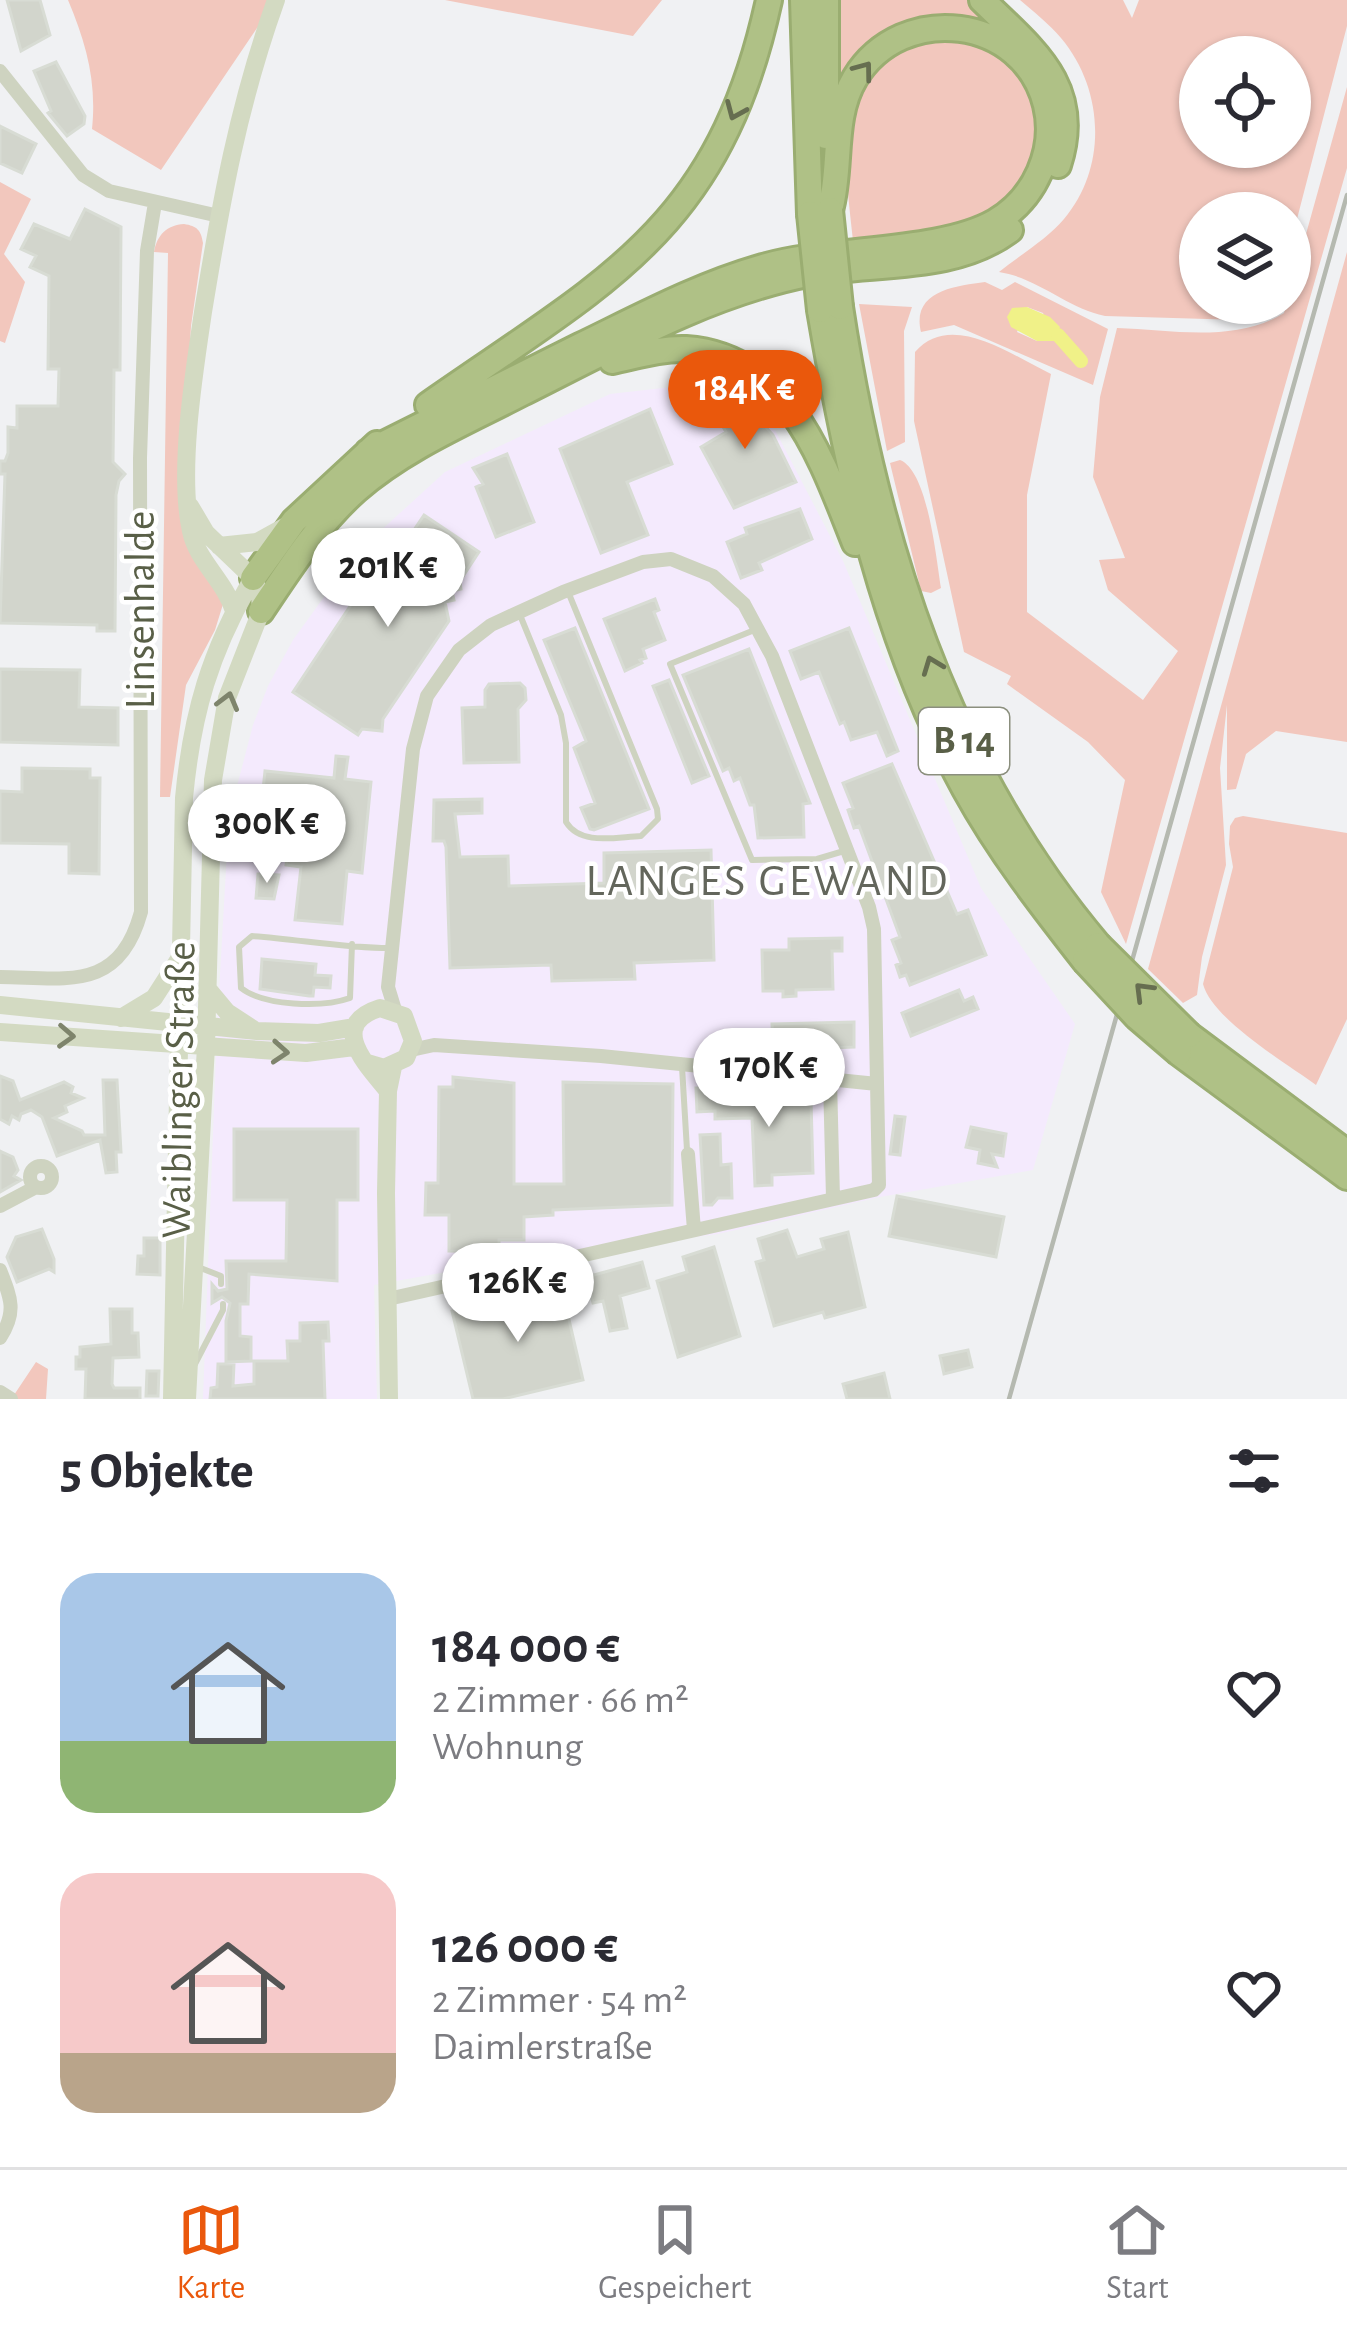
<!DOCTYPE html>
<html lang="de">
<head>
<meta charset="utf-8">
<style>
	:root { --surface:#fff; --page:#f2f2f3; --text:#2b2b33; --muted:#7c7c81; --line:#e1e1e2; --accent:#ea580c }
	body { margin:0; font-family:"Alegreya Sans",sans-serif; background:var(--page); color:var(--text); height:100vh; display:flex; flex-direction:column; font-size:45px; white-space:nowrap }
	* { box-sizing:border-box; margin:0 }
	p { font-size:39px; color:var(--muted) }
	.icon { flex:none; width:66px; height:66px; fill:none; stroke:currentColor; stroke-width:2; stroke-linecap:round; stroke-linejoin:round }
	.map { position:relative; height:1399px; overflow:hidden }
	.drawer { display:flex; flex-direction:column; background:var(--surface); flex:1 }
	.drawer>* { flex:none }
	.fabs { position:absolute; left:1179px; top:36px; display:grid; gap:24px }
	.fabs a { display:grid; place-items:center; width:132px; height:132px; border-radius:50%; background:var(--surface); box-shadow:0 3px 9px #0004; font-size:60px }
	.price { position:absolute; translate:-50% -102px; padding:0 27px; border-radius:42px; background:#fff; color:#222; font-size:39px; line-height:78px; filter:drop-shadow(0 3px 6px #0008) }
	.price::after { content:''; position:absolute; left:50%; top:72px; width:36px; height:27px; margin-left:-18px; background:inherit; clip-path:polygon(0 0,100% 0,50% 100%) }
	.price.current { background:var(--accent); color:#fff }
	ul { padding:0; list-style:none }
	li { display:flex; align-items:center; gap:36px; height:300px; padding:0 60px }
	li span { display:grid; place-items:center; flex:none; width:336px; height:240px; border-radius:36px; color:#555 }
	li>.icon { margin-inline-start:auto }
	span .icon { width:144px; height:144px; fill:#fffc; stroke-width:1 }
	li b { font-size:51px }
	h2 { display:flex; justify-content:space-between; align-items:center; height:144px; padding:0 60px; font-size:51px }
	.menu { display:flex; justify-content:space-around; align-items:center; height:168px; border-top:3px solid var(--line); background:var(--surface); font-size:33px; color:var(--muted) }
	.menu a { display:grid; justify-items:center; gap:6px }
	.menu .current { color:var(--accent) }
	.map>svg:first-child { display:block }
	.commercial { fill:#f4eafd }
	.green { fill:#f2c7bd; fill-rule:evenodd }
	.water { fill:#f0f188 }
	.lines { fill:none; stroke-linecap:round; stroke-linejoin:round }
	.canal { stroke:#f0f188; stroke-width:14 }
	.building { fill:#d2d5cc; stroke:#d8dcd4; stroke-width:3 }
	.highway-casing { stroke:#9aad71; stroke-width:30 }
	.lane { stroke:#ced3c0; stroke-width:6 }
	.street { stroke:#ced3c0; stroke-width:14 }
	.secondary { stroke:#d3dac2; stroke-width:18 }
	.highway { stroke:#afc186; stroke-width:24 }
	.rail { stroke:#b5b9b0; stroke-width:4.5 }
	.highway-bridge-casing { stroke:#9aad71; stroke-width:30; stroke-linecap:butt }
	.highway-bridge { stroke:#afc186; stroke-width:24 }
	.oneway { stroke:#666e50 }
	.oneway2 { stroke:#7e846c }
	.labels { text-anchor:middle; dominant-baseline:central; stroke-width:9; stroke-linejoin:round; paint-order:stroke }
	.shield { fill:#fff; stroke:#8b8f7e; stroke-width:3 }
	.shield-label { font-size:39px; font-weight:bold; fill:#595f47 }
	.street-label { font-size:42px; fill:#595f47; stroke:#fff }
	.neighbourhood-label { font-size:45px; letter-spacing:3px; fill:#63665c; stroke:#fff }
</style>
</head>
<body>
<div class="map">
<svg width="1347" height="1399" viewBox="0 0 1347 1399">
	<rect width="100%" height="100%" fill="#f0f1f3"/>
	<path class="commercial" d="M698 384 745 400 774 428 843 561 981 888 1075 1024 1033 1170 880 1197 718 1234 496 1263 374 1285 377 1399H203L217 1027 229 817 253 725 268 686 293 640 355 554 445 472 610 394Z"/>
	<path class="green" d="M68 0H276L161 170 92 129C97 81 86 43 68 0Z
		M445 0H662L633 36Z
		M841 0H969L1025 52 921 23 839 97Z
		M1020 0H1123L1132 18 1139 0H1347V26L1290 246V213H1200V303L1275 305 1241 320 1105 316C1067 308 1038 278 999 272 1020 255 1046 240 1064 219 1108 167 1104 89 1061 38 1049 24 1034 12 1020 0ZM1200 57H1290V147H1200Z
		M920 38 981 41 1018 67 1042 122 1040 156 1006 207 956 228 853 241C848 190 832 99 879 62 891 53 907 46 920 38Z
		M1347 87V168L1126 944 1101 892 1125 780 1088 742 1007 684 1011 676 964 652 914 421 915 352C951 310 1011 355 1051 374L1027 495V612L1143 700 1178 651 1108 590 1099 560 1125 558 1093 477 1100 397 1117 328C1172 330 1236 343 1284 313Z
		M0 182 31 199 4 254 25 282 5 343 0 341Z
		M184 224C197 226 201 230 203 243L191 326 182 492 224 601 215 630 186 685 170 797H160L168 253 154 252C157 235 167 225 184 224Z
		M1347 252V742L1276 731 1246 754 1236 789 1227 790V705L1220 768 1226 865 1202 957 1197 995 1183 1003 1148 969Z
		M985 282 1002 290 1015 282 1108 329 1093 385 954 325 921 332C911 291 955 286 985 282ZM1027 307 1043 313 1054 341H1037L1017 332Z
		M859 304 912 307 904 331 905 442 887 451Z
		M900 460C928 471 936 558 941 588L931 593 921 591 890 463Z
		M1243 816 1347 833V1019L1316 1085C1286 1063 1212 1019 1203 984L1233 867 1229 844 1230 826 1235 818Z
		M36 1362 48 1369 46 1399H17L14 1395Z"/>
	<path class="water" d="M1027 307 1050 317 1060 327 1054 341H1037L1011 327 1007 317 1012 308Z"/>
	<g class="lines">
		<path class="canal" d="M1058 335 1081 361"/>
	</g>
	<path class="building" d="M7 0H40L50 35 21 51Z
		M56 62 85 116 84 124 67 136 48 113 51 111 34 71Z
		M0 126 36 144 22 173 0 163Z
		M85 209 121 227 120 370H114L113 462 125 474 119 481 116 495 115 631H97V625L0 623 5 474H0V461H5L8 453V427L17 428V406H58L59 369H48L49 276 30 267 36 256 21 249 34 224 70 239Z
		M729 386 773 435 796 482 734 508 701 447 726 432 704 395Z
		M650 409 672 464 627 482 648 535 601 553 560 449Z
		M507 454 534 522 496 537 476 487 483 484 473 468Z
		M800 509 812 539 759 563 762 570 741 578 727 542 747 534 745 528Z
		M424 515 479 552 460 581 461 589 452 591 454 600 445 602 449 621 383 719 382 731 362 729 358 735 293 692 372 573 381 579Z
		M655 599 659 610 654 612 665 640 643 649 646 658 640 660 642 663 625 671 604 619Z
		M575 628 649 809 594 830 590 829 581 808 595 803 574 748 586 741 544 640Z
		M849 628 898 751 887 756 877 732 851 740 844 722 840 724 819 672 801 679 790 651Z
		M749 649 810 803 803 804 804 837 758 838 754 805H750L740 778 734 781 729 768 723 771 683 675Z
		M0 669 80 670 79 707 118 708V745L0 742Z
		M669 680 709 776 692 783 653 686Z
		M520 683 525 688 526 700 518 709 519 762 464 763 462 708 485 707V690L489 684Z
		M336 756 348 757 345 779 371 782 362 873 347 871 342 924 295 920 301 867 286 865 288 850 257 847 265 771 334 778Z
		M892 764 957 914 968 910 986 955 910 985 906 975 900 977 896 965 901 963 892 940 900 937 859 826 854 828 848 810 853 808 843 783Z
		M22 768 90 769V778H100L99 874 69 873V844L0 843V791L22 792Z
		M482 799V813L455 814 460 857 508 856 509 886 604 883V853L711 850 714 960 634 963 635 979 552 981 551 965 450 968 446 847 444 841H433L434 800Z
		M258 874 279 875 274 899 256 898Z
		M842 938V951H832L833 989 796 990V996L783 997V991H763L762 950H789V939Z
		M262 959 316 964 315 975 331 976 330 988 314 987 313 996H309L260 989Z
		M959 990 964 1001 973 997 978 1009 911 1036 902 1013Z
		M854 1022V1047L773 1050 772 1024Z
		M0 1076 13 1081 20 1100 64 1082 73 1087 71 1093 83 1098 65 1106 67 1112 54 1118 82 1131 84 1135H105L103 1080H117L121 1152H116L117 1172 106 1173 100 1140 57 1156 42 1117 31 1110 21 1114 19 1120 12 1116 9 1124 0 1119Z
		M453 1077 514 1083V1184H564L563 1082 673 1084 672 1205 553 1210V1215L524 1217V1240H499V1252L449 1251V1215H425L426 1183H438L439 1087H453Z
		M696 1088H714L715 1096 779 1092V1101L811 1100 813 1173 772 1175V1185L755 1186 752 1118 715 1119V1111L697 1112Z
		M895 1116 905 1117 900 1155 890 1154Z
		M971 1127 1006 1134 1003 1156 992 1154 997 1167 978 1163 980 1150 966 1147Z
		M234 1129H358V1200H337V1281L249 1274 248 1304H240V1336L251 1337V1361L226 1362V1321L230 1303 222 1297 212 1303V1284L218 1291 227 1289 226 1261H286L287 1200H234Z
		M720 1134 721 1165 731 1164 732 1198H718L712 1205H704L700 1135Z
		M0 1151 13 1157 18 1170 14 1176 21 1180 0 1192Z
		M897 1196 1004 1217 996 1257 889 1236Z
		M42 1229 54 1259V1272L49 1269 17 1282 7 1257 16 1237Z
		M787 1230 797 1257 824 1249 821 1239 848 1232 865 1307 825 1318 823 1312 774 1326 756 1262 764 1260 758 1239Z
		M144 1238H160V1275L137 1274 138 1256H144Z
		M714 1247 740 1336 678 1357 657 1281 687 1272 683 1257Z
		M642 1262 649 1288 620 1296 627 1328 610 1331 603 1301 593 1303 586 1277Z
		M561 1285 583 1380 503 1399H473L452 1311Z
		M110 1309H132V1333H138L139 1357 113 1358 112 1384 114 1388H140V1399H85L86 1369H76V1357H80V1347L111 1344Z
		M328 1322 329 1341H323L325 1399H210L211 1388 217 1387 218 1364H234L233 1386 254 1384V1361H288L287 1341H300V1323Z
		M968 1350 972 1367 944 1374 940 1356Z
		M147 1371H159L158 1396H146Z
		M884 1373 890 1399H847L843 1384Z"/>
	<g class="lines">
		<defs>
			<path id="highway" d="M803 0 810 214
				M982 0C1032 49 1084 86 1058 165
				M826 136V0
				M840 307C875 537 945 764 1098 945
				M820 310C848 475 884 641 965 789 999 851 1042 906 1085 961
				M612 361C636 356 661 348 686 349 789 356 823 463 855 543
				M428 405C605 281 719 231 769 0
				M368 452C439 417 509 381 580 346 640 317 699 285 763 267 831 247 939 254 995 222 1035 199 1057 150 1046 105 1024 15 902 1 855 78 831 118 842 167 830 210
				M253 578 294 521 377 444
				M261 611C290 568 317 525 356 490 404 448 466 422 522 393 612 348 707 294 807 274 874 261 952 273 1010 230
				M1189 1035 1347 1153
				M1179 1053 1347 1177"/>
		</defs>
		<use href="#highway" class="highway-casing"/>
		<path class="lane" d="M520 615 561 715 566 743V822C581 846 615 837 641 836L658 819 657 809 569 594
			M757 629 670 664 752 860 817 859 844 851
			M352 944 350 998C322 1008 264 1006 241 988L239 947 252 936C297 939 344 948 389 948
			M682 1067 687 1150
			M198 1267 221 1276V1284
			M195 1364 223 1310V1304"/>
		<path class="street" d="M0 71 83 175 109 191 219 216
			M0 977C68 978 119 992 141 912L140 458 147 251 155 203
			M411 1050 434 1045 601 1056 877 1084
			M830 1080 833 1198
			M688 1154 694 1230
			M30 1177a11 11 0 1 1 22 0a11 11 0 1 1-22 0Z
			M0 1206 36 1187
			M0 1270C11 1298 17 1312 0 1338
			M388 1299 874 1190 879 1185 874 929 869 907 772 656 744 604 713 576 671 559 643 562 563 592 491 625 459 650 427 696 413 749 388 987 395 1010
			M0 1392 11 1399"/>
		<path class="secondary" d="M219 546 257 542 290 524
			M234 611C225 581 197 561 191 531 178 472 194 372 203 312 221 202 238 106 276 0
			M207 988 227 1012 253 1029
			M0 1005 257 1031 319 1033 355 1027
			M121 1018 154 998 179 959
			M0 1032 306 1053 354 1047
			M367 1063 384 1068 406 1058 413 1041 404 1016 380 1008C326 1025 368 1066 388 1091
			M172 1399 184 798C192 713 210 652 253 578
			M187 1399 206 1046 213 780 227 698 261 611 260 594 253 578 206 533 190 506
			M389 1399 386 1193 388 1091 393 1067"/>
		<use href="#highway" class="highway"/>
		<path class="rail" d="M1009 1399 1347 195"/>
		<defs>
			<path id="highway-bridge" d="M830 210 840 307
				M810 214 820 310
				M1098 945 1189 1035
				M1085 961 1137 1017 1179 1053"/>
		</defs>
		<use href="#highway-bridge" class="highway-bridge-casing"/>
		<use href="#highway-bridge" class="highway-bridge"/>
	</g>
	<defs><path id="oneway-chevron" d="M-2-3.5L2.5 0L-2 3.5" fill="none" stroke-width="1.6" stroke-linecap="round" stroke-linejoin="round" transform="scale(3)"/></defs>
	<g class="oneway">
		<use href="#oneway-chevron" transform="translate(864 70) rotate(-53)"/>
		<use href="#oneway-chevron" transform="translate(735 111) rotate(113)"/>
		<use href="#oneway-chevron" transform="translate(932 665) rotate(-111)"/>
		<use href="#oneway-chevron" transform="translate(1143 991) rotate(-135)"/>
	</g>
	<g class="oneway2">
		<use href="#oneway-chevron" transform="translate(228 701) rotate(-75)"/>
		<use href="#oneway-chevron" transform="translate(66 1036) rotate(3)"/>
		<use href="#oneway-chevron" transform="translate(280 1052) rotate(4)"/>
	</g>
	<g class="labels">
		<rect class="shield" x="919" y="708" width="90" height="66" rx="9"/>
		<g class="shield-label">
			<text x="964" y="741">B 14</text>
		</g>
		<g class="street-label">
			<text transform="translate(141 610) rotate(-90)">Linsenhalde</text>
			<text transform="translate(179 1090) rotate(-89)">Waiblinger Straße</text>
		</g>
		<g class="neighbourhood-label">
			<text x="768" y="881">LANGES GEWAND</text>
		</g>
	</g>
</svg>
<div class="fabs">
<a><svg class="icon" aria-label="locate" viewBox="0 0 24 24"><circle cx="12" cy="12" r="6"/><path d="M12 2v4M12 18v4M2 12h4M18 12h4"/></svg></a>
<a><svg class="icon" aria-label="layers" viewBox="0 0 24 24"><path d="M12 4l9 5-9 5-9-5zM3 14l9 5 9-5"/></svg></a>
</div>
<b class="price current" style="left:745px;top:452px">184K €</b>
<b class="price" style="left:388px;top:630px">201K €</b>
<b class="price" style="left:267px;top:886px">300K €</b>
<b class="price" style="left:769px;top:1130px">170K €</b>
<b class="price" style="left:518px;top:1345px">126K €</b>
</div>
<section class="drawer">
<h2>5 Objekte<svg class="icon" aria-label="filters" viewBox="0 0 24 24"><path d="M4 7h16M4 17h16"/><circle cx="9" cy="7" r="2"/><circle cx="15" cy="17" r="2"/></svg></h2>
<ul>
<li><span style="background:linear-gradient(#a9c7e8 70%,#8fb573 0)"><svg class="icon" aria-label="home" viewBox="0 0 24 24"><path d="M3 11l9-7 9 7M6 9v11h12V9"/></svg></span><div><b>184 000 €</b><p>2 Zimmer · 66 m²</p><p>Wohnung</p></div><svg class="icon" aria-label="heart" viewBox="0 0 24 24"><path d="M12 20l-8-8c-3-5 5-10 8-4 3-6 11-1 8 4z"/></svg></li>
<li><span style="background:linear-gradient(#f6c9c9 75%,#b9a48a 0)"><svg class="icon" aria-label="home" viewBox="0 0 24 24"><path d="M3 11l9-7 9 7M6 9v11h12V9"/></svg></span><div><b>126 000 €</b><p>2 Zimmer · 54 m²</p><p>Daimlerstraße</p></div><svg class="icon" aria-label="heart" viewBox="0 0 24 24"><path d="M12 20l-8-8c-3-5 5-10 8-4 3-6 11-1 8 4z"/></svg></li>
</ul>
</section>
<nav class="menu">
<a class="current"><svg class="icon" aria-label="map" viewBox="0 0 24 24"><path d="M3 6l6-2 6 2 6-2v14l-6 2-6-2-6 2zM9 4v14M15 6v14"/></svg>Karte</a>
<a><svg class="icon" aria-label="saved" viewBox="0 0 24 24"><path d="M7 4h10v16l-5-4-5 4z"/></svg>Gespeichert</a>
<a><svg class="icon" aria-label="home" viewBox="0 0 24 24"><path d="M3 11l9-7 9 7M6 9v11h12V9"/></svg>Start</a>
</nav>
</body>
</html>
